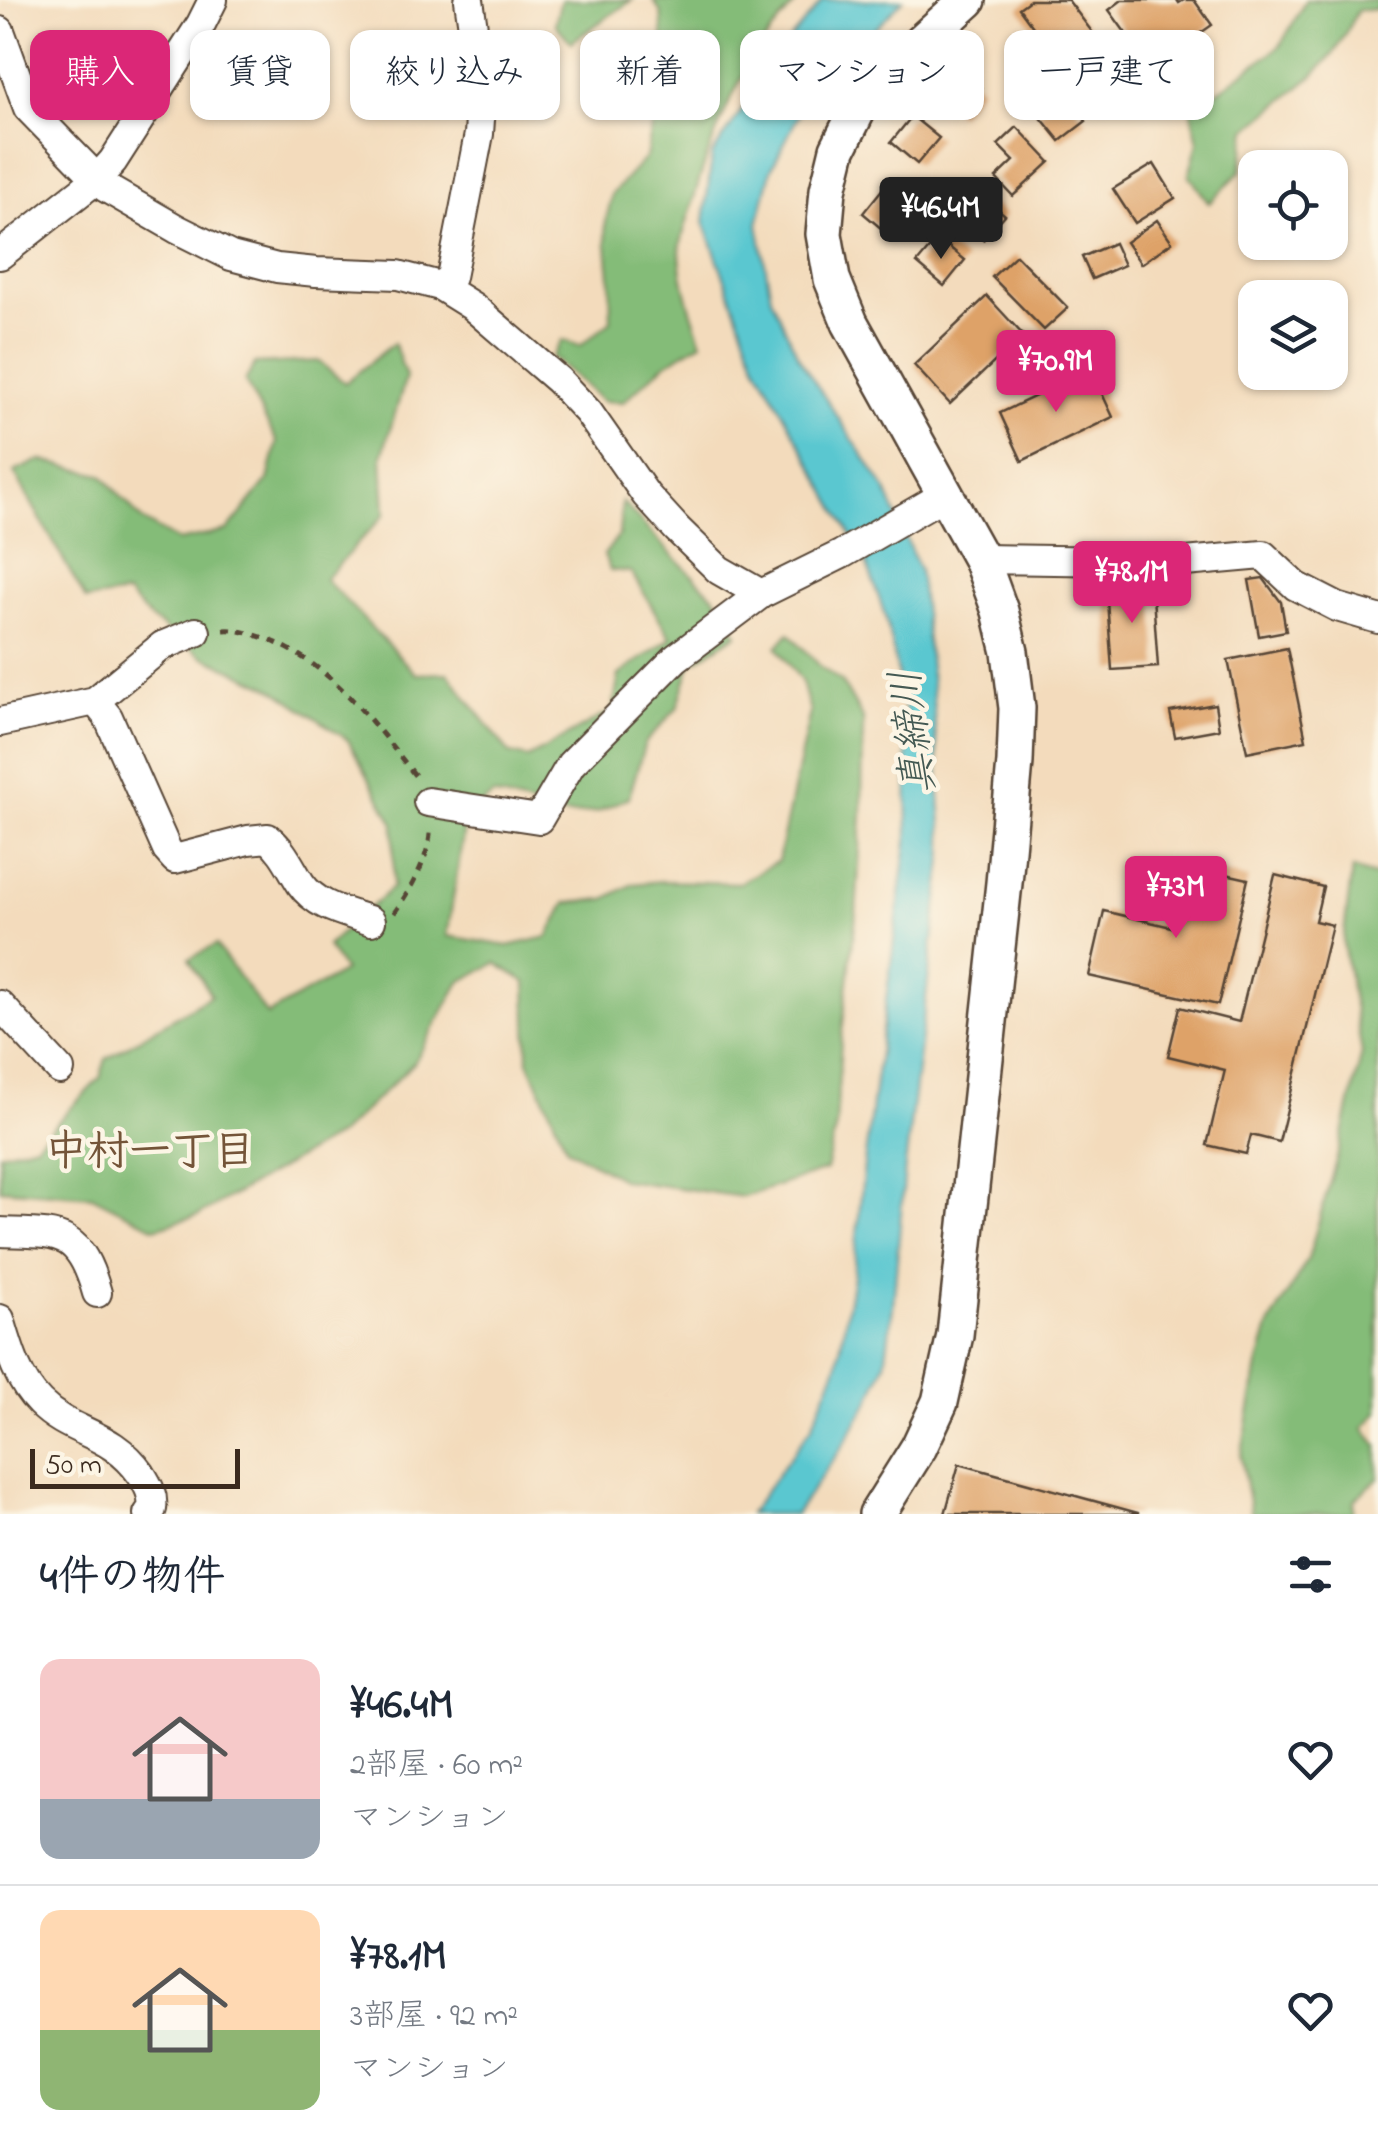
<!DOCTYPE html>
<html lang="ja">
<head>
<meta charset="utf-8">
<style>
	:root { --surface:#fff; --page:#f2f2f3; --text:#1f2937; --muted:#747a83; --line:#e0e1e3; --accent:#db2777 }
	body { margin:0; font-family:"Indie Flower","Klee One",sans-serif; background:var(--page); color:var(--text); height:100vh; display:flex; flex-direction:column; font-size:38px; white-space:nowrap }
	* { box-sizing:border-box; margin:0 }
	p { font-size:32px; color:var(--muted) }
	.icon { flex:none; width:55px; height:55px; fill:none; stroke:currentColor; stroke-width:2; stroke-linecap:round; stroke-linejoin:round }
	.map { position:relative; height:1514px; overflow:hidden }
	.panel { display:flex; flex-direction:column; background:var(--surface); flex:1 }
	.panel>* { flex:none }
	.hud { position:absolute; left:30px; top:30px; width:1320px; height:90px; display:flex; gap:20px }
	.tools { position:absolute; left:1238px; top:150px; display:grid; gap:20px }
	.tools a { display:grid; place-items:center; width:110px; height:110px; border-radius:20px; background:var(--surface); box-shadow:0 2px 8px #0004; font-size:50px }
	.scale { position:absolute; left:30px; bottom:25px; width:210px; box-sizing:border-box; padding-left:10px; border:5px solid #3b2a1e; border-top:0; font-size:28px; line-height:35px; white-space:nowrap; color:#3b2a1e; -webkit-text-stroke:8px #fcf5e5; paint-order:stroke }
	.price { position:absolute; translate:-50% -85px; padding:0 22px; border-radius:10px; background:var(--accent); color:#fff; font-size:32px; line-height:65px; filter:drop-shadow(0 2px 5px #0008) }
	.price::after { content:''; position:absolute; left:50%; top:60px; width:30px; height:22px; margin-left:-15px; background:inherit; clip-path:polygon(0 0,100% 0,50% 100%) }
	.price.on { background:#222; color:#fff }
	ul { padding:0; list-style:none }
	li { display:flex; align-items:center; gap:30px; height:250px; padding:0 40px }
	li+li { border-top:2px solid var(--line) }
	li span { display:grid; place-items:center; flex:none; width:280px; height:200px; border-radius:20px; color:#555 }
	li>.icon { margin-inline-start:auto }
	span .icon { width:120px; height:120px; fill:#fffc; stroke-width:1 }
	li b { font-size:42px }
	h2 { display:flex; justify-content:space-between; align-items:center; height:120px; padding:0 40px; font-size:42px }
	.pill { padding:0 35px; border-radius:20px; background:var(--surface); box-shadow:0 2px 8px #0004; font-size:35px; line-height:90px }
	.pill.on { background:var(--accent); color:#fff }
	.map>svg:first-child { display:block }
	.forest { fill:#84bc78; stroke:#60734b; stroke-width:2.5 }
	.water { fill:#5ac7d0; stroke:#4a7877; stroke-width:2.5 }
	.building { fill:#dea267 }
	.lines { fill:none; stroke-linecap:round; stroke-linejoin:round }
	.minor-casing { stroke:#574536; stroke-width:32 }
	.tertiary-casing { stroke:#574536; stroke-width:40 }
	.path { stroke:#574536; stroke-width:5; stroke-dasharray:8 8; stroke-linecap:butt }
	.minor { stroke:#fff; stroke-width:28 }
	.tertiary { stroke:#fff; stroke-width:35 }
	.labels { text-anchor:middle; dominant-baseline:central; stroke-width:9; stroke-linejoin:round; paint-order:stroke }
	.water-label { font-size:42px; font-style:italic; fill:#445953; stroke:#fcf5e5 }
	.neighbourhood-label { font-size:42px; font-weight:bold; fill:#745438; stroke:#fcf5e5 }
</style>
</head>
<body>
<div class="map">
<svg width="1378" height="1514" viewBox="0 0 1378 1514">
	<rect width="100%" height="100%" fill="#fcf5e5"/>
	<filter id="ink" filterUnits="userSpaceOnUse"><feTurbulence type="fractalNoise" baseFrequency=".01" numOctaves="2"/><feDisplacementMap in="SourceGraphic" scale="20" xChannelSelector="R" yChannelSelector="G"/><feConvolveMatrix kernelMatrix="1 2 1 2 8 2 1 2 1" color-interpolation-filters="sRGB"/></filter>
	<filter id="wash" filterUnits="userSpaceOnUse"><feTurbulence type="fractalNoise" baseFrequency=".0048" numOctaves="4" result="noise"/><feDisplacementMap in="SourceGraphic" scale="40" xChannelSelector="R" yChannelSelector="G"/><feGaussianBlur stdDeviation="2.25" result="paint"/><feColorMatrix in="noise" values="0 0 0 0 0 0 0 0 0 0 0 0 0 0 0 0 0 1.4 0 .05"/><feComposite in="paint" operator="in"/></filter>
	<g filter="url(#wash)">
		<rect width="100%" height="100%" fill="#f3dbbc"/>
		<path class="forest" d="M561 0H632L571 42 555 24Z
			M653 0H799C744 56 711 134 691 209 687 222 680 239 680 253 681 283 692 314 702 342L665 364 623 402 602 401 552 357 562 340 580 346 611 321 610 276 605 226 612 194 646 157 665 66 661 13Z
			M1306 0H1378V9L1358 10 1336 50 1314 75 1247 130 1241 171 1209 203 1189 175 1198 142 1191 111 1280 46Z
			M394 343 406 377 382 456 385 514 325 579 416 674 448 673 510 754 528 758 613 710 619 675 671 638 631 572 610 570 604 555 619 535 622 502 675 558 716 598 737 634 691 664 677 708 645 743 629 797 598 812 566 815 493 795 466 816 447 936 508 946 548 937 566 903 605 899 633 884 662 881 739 883 778 861 810 712 802 682 777 647 789 633 822 668 842 682 863 718 862 815 856 915 841 1041 836 1126 826 1170 743 1197 623 1180 567 1148 528 1061 526 982 496 963 460 982 414 1063 340 1134 199 1215 155 1228 92 1196 0 1189V1153L36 1144 100 1078 106 1059 211 995 189 959 216 945 267 1015 344 971 327 946 393 887 394 824 348 740 274 689 202 656 150 618 127 594 86 600 14 472 40 460 102 475 142 520 178 541 227 531 268 480 277 442 245 381 255 364 318 361 345 383Z
			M1352 869 1378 877V1412L1364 1428 1378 1446V1479L1354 1500 1353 1514H1251L1241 1457 1258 1366 1270 1324 1308 1259 1339 1150 1362 1053 1343 942Z"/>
		<path class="water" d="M823 0H903L807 98 771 170 758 224 771 297 799 358 886 490 919 570 932 685 944 852 905 1167 893 1307 885 1363 870 1400 841 1449 795 1514H749L811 1428 837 1366 853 1277 864 1165 908 835 906 715 886 618 867 564 756 364 704 222 712 155 783 48Z"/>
		<g id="blocks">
			<path class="building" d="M1030 0H1068L1108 53 1072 80 1019 8Z
				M1122 0H1177L1179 3 1184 0H1194L1212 25 1151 68 1109 10Z
				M954 66 981 88 959 114 933 91Z
				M1065 93 1086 121 1060 141 1038 114Z
				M912 116 939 138 917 164 891 142Z
				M1017 127 1050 162 1013 196 996 178 1014 161 998 145Z
				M1154 164 1175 198 1135 223 1113 189Z
				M884 187 911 210 889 235 863 213Z
				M978 192 1005 215 983 240 956 218Z
				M1157 220 1172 242 1141 264 1126 242Z
				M938 238 965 260 944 286 917 263Z
				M1114 243 1124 265 1092 279 1082 257Z
				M1016 255 1068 308 1044 330 992 277Z
				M987 296 1023 335 950 404 914 365Z
				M1091 370 1113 417 1022 461 1000 413Z
				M1263 578 1281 602 1286 631 1259 636 1249 580Z
				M1152 582 1158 667 1112 670 1106 586Z
				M1287 648 1306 740 1247 752 1228 660Z
				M1215 704 1219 729 1175 737 1170 712Z
				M1186 865 1248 879 1218 1005 1089 976 1104 911 1171 927Z
				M1275 875 1323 887 1315 921 1332 925 1279 1142 1251 1135 1246 1154 1207 1145 1225 1070 1168 1056 1180 1007 1239 1022Z
				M959 1464 1138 1513V1514H945Z"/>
		</g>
	</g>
	<g filter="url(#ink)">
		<use href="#blocks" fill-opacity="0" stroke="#574536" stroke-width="2.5"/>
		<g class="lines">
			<defs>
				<path id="minor" d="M0 31 28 108 106 188 177 229 231 256 277 268 316 272 398 275 440 286 472 306 558 380 588 412 646 495 677 529 719 570 761 594
					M0 255 97 179 113 161 201 24 213 0
					M440 286 451 277 479 134 482 90 469 0
					M981 559 1185 562 1263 555 1296 586 1337 607 1378 619
					M95 701 108 717 167 850 175 859 248 840 268 838C284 851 290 867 301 884 317 907 346 912 371 921
					M0 722 95 701 162 646 196 632
					M428 802 539 819 571 764 676 658 761 594 842 554 946 494
					M0 1005 60 1070
					M0 1232C60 1234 79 1229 97 1293
					M0 1319C9 1349 17 1380 40 1403 72 1435 111 1431 141 1474 148 1485 154 1495 152 1509L148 1514"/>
				<path id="tertiary" d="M877 1514 919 1447 940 1402 955 1335 1004 883 1015 762 1017 708 1010 652 1000 611 981 559 850 323 832 279 824 234 828 190 838 149 861 103 897 64 968 0"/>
			</defs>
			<use href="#minor" class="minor-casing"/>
			<use href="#tertiary" class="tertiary-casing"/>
			<path class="path" d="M224 630C235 629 244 632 255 635 328 657 372 722 418 779
				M394 913C409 892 432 854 430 827"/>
			<use href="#minor" class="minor"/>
			<use href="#tertiary" class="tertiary"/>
		</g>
	</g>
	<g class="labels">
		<g class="water-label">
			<text transform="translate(915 732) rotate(-97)">真締川</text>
		</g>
		<g class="neighbourhood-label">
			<text x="150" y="1153">中村一丁目</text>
		</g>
	</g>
</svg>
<div class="tools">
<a><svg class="icon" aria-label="locate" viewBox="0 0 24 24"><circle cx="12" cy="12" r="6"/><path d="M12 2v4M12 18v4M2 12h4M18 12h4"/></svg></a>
<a><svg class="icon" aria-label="layers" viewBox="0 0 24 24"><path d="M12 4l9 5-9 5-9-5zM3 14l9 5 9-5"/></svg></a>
</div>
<div class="scale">50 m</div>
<b class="price on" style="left:941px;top:262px">¥46.4M</b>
<b class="price" style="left:1056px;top:415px">¥70.9M</b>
<b class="price" style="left:1132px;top:626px">¥78.1M</b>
<b class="price" style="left:1176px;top:941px">¥73M</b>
<div class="hud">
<a class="pill on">購入</a>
<a class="pill">賃貸</a>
<a class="pill">絞り込み</a>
<a class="pill">新着</a>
<a class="pill">マンション</a>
<a class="pill">一戸建て</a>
</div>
</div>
<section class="panel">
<h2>4件の物件<svg class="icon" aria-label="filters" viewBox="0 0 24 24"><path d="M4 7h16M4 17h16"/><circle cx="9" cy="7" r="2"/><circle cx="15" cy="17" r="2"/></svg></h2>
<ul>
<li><span style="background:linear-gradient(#f6c9c9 70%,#9aa5b1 0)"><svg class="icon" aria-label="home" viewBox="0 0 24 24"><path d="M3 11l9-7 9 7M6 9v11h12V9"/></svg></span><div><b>¥46.4M</b><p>2部屋 · 60 m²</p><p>マンション</p></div><svg class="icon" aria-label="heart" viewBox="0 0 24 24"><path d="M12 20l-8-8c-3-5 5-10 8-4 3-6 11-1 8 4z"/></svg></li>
<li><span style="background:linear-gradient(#ffd9b3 60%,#8fb573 0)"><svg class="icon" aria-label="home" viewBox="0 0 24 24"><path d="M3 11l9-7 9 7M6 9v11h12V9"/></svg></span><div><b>¥78.1M</b><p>3部屋 · 92 m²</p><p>マンション</p></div><svg class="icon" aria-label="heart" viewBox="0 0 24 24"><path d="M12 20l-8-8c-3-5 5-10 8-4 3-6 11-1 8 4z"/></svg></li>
</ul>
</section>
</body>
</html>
